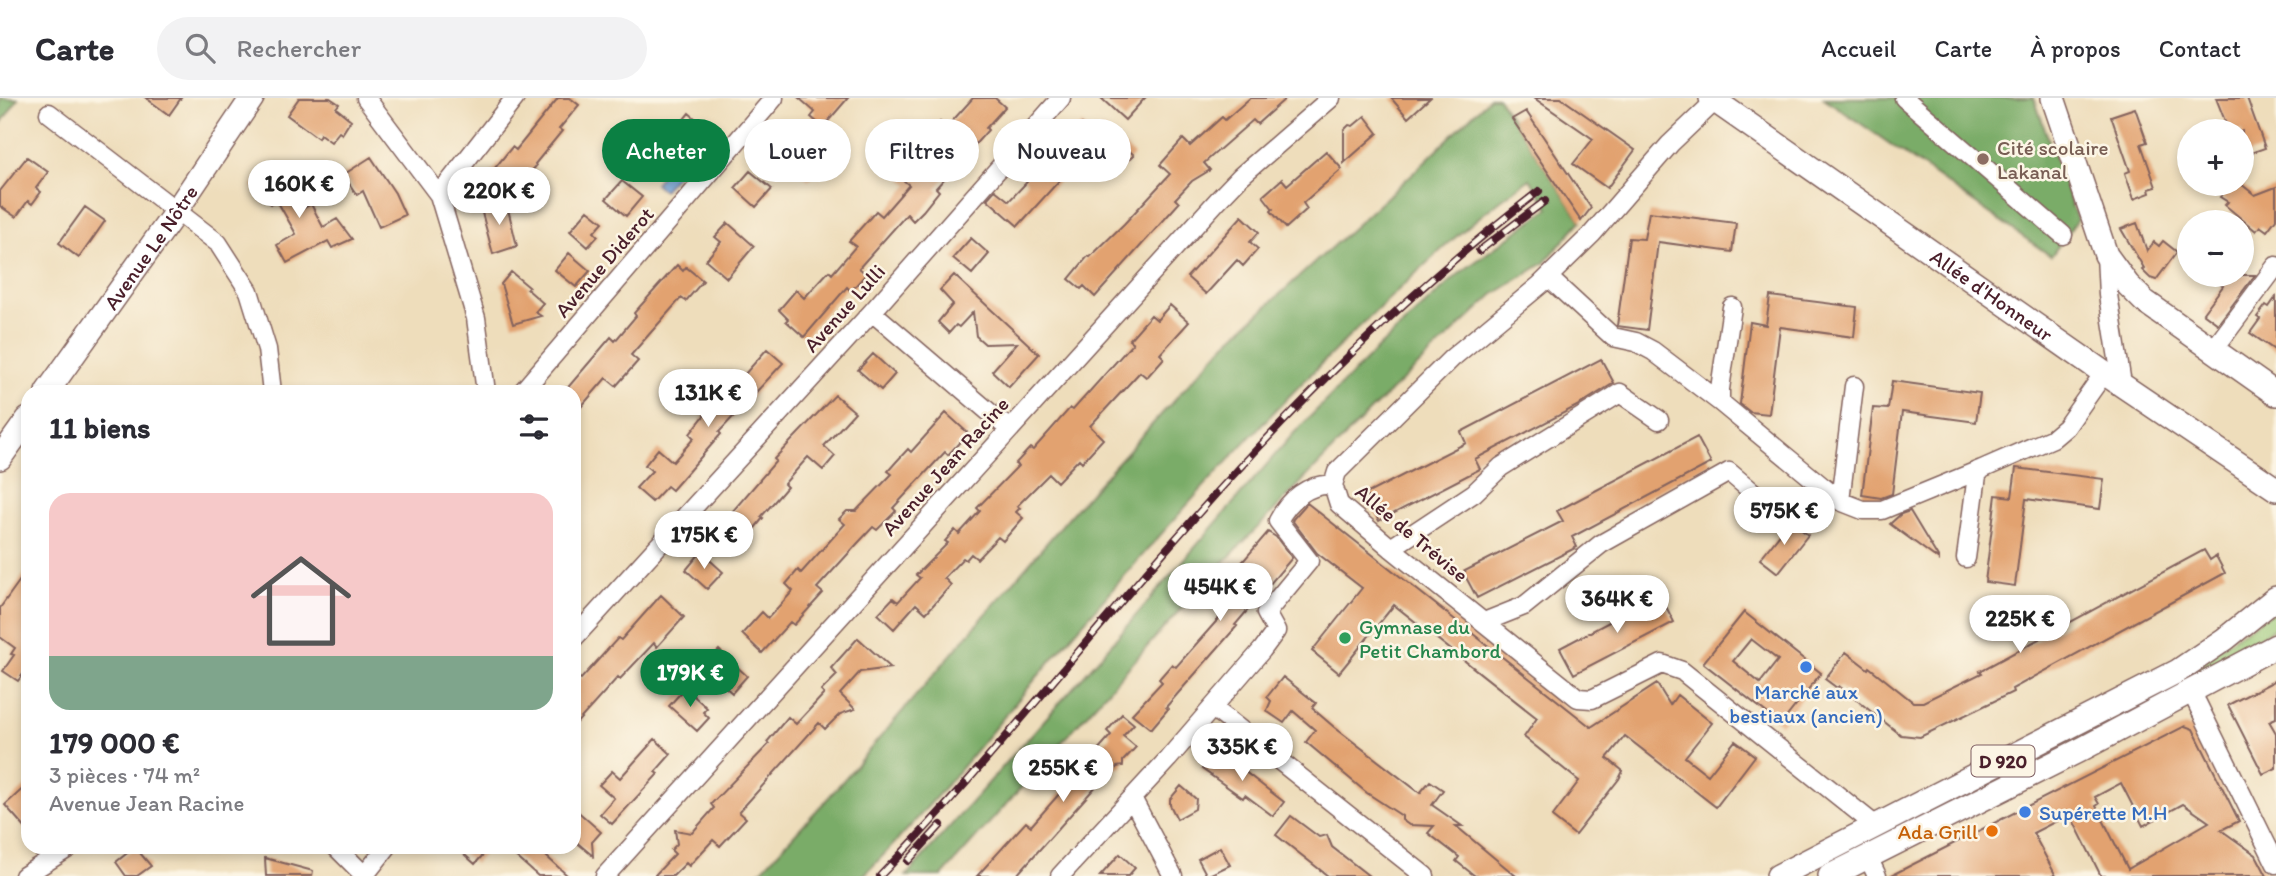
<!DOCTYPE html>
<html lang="fr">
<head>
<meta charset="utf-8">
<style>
	:root { --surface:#fff; --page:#f2f2f3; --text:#2b2b33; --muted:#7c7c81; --line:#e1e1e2; --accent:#0b8043 }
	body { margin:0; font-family:Itim,sans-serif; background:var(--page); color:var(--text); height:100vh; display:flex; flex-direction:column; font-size:26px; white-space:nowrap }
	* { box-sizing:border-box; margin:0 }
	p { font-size:23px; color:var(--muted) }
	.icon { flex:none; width:38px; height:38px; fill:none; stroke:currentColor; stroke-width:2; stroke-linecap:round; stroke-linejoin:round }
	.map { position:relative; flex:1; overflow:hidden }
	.side { position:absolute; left:21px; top:287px; width:560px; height:469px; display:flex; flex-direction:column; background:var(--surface); border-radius:21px; box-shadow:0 4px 10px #0003 }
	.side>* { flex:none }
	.banner { position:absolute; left:602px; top:21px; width:665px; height:63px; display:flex; gap:14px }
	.buttons { position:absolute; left:2177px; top:21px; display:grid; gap:14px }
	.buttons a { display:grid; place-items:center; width:77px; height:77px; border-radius:50%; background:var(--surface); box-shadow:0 4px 10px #0003; font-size:35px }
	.price { position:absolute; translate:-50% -60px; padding:0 16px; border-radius:24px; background:#fff; color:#222; font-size:23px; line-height:46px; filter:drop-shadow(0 2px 4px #0008) }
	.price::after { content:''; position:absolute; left:50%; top:42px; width:21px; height:16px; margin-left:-10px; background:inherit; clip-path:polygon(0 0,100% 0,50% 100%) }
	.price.current { background:var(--accent); color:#fff }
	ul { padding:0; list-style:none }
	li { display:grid; align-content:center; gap:14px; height:371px; padding:0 28px }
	li span { display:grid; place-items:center; height:217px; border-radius:21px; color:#555 }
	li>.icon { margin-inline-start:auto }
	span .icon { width:126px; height:126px; fill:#fffc; stroke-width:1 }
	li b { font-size:30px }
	h2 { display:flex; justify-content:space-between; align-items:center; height:84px; padding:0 28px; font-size:30px }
	.chip { padding:0 24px; border-radius:32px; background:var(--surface); box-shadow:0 4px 10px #0003; font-size:24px; line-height:63px }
	.chip.current { background:var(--accent); color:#fff }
	header { display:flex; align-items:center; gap:42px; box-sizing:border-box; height:98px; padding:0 35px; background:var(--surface); border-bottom:2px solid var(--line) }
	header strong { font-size:33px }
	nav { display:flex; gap:38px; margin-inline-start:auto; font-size:24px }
	.search { width:490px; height:63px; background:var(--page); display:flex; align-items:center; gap:18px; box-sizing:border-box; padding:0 24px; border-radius:38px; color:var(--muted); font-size:26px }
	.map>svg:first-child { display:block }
	.green { fill:#98c776; stroke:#717350; stroke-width:2 }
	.forest { fill:#7aac67; stroke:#626649; stroke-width:2 }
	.water { fill:#6fa5dd; stroke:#5c6284; stroke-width:2 }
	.building { fill:#e2a26f; fill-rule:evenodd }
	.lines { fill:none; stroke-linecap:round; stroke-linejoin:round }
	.minor-casing { stroke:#83625d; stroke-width:21 }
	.major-casing { stroke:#83625d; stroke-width:26 }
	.minor { stroke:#fff; stroke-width:18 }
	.major { stroke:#fff; stroke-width:23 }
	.rail-casing { stroke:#4a1f2b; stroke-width:8 }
	.rail { stroke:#fcf5e5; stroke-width:5; stroke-dasharray:16; stroke-linecap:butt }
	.education-dot { fill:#8d6e63; stroke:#fcf5e5; stroke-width:2.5 }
	.leisure-dot { fill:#2e9e5b; stroke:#fcf5e5; stroke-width:2.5 }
	.shop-dot { fill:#3f7fe0; stroke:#fcf5e5; stroke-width:2.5 }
	.food-dot { fill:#e8710a; stroke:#fcf5e5; stroke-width:2.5 }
	.labels { text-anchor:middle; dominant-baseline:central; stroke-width:5; stroke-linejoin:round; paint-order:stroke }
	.shield { fill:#fcf5e5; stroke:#7f5f63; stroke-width:2 }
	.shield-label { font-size:19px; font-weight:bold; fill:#4a1f2b }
	.education-label { font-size:21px; fill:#785e54; stroke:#fcf5e5; text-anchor:start }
	.street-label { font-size:21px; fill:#4a1f2b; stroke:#fcf5e5 }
	.leisure-label { font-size:21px; fill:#27864d; stroke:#fcf5e5; text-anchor:start }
	.shop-label { font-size:21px; fill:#366cbe; stroke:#fcf5e5 }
	.food-label { font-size:21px; fill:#c56008; stroke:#fcf5e5; text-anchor:end }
</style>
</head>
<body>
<header>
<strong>Carte</strong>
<div class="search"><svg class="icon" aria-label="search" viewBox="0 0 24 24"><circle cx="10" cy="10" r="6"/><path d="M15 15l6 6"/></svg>Rechercher</div>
<nav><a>Accueil</a><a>Carte</a><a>À propos</a><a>Contact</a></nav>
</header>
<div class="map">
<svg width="2276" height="778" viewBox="0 0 2276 778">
	<rect width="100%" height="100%" fill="#fcf5e5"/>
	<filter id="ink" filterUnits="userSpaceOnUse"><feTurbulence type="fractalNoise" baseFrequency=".0143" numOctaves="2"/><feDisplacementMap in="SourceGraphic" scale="14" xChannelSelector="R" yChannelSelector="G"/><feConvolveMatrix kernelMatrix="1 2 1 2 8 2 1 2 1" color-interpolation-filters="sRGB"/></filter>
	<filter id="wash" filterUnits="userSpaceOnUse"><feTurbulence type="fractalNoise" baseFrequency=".00686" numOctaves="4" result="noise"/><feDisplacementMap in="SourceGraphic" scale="28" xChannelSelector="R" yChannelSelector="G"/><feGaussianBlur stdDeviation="1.57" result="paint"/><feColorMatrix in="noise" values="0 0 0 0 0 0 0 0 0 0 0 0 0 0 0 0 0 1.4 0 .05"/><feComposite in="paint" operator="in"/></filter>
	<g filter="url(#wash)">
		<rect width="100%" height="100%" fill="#edb"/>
		<path class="green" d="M2276 511V530C2232 553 2191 583 2147 606L2144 601Z"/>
		<path class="forest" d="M0 0 18 1 0 27Z
			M1490 0H1498L1581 123 1544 165 1493 197 1370 313 1205 484 942 778H906L1087 574 1294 335 1379 249 1460 175 1549 110 1530 81C1474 119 1423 168 1374 215 1266 316 1168 427 1071 539 1002 619 938 703 863 778H756L829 699 1080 406 1225 246 1410 78Z
			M1824 0H2034L2077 122 2051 158Z"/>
		<path class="water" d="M674 63 683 70 663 92 655 85Z"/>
		<g id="blocks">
			<path class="building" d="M146 0H181L169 17Z
				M299 0H330L339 6 336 10 351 22 342 36 339 34 331 44 320 36 318 40 287 17Z
				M558 0H570L579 7 559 31 562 33 535 66 536 68 522 85 520 83 512 93 490 76 512 49 516 52Z
				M799 0H848L823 29 811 19 815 14Z
				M973 0H995L1005 9 986 30 988 32 936 90 939 93 923 113 913 123 907 116 859 170 866 176 851 193 847 189 804 239 786 223 788 221 779 212 796 192 804 200 829 173 832 176 856 148 849 143 876 113 882 118 909 87 896 76 907 64 913 69 932 48 925 41 940 24 946 30Z
				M1101 0H1145L1125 22Z
				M1250 0H1286L1257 26 1253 22 1204 65 1210 72 1192 83 1175 101 1179 105 1095 199 1084 188 1081 191 1069 181 1088 158 1090 159 1124 126 1170 76 1160 67 1183 41 1190 48 1222 19 1225 22Z
				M1391 0H1430L1408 20Z
				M1534 0H1561L1635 52 1607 90 1573 66 1593 41Z
				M2216 0H2247L2265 50 2242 58V33H2229Z
				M2135 10 2147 44 2141 46 2156 89 2149 91 2150 95 2134 101 2125 75 2130 73 2111 18Z
				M1526 13 1591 110 1581 123 1512 21Z
				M689 15 709 32 691 54 671 37Z
				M1365 18 1378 35 1344 65V32L1349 27 1353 28Z
				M1082 26 1096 38 1103 29 1134 57 1124 67 1103 49 1086 61 1084 60 1076 64 1069 72 1063 36 1068 32 1077 31Z
				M637 31 656 48 638 71 617 54Z
				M797 40 824 64 809 82 797 72 794 75 780 62Z
				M1326 53 1342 71 1303 105 1307 111 1286 130 1271 113 1273 111 1263 98 1282 81 1287 87Z
				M1046 55 1067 74 1018 128 987 101 995 92 1009 103 1027 84 1024 80Z
				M27 59 48 74 36 90 41 94 32 106 28 103 16 119 0 108V93Z
				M371 59 395 95 405 117 379 129 363 93 357 97 343 77Z
				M271 68 290 87 280 97 298 113 311 106 323 129 337 121 352 141 332 150 328 143 287 165 277 147 296 136 276 101 271 106 252 88Z
				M750 73 772 91 756 109 735 90Z
				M622 83 642 99 626 118 606 101Z
				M2230 86H2241L2255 97 2276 89V121L2267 133 2260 128 2256 133 2225 107 2228 104 2220 99Z
				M506 103 517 148 493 156 481 111Z
				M85 109 105 123 79 160 59 145Z
				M588 112 603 124 594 134 598 138 588 149 570 133Z
				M1649 114 1736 125 1732 154 1658 144 1647 232 1617 228 1629 140 1644 141Z
				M1242 118 1259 134 1250 144 1258 151 1243 168 1237 162 1206 196 1187 179Z
				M728 125 754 148 727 180 706 162 721 144 715 139Z
				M2137 125 2147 153 2154 144 2159 148 2163 143 2177 154 2156 182 2150 180 2142 172 2144 170 2121 131Z
				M971 140 989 156 972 176 953 160Z
				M569 155 590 173 576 189 555 172Z
				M677 167 683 173 686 169 703 183 686 203 681 200 631 257 638 263 616 288 606 280 574 317V294H564L611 239 615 243 636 218 634 215Z
				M511 174 529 189 527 191 543 205 535 214 541 218 513 226 501 186Z
				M954 177 1039 256 1009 289 992 273 1017 245 985 246 976 238 973 214 959 229 956 227 949 235 938 224 953 206 940 192Z
				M2207 177H2255L2218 226 2203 215 2223 188Z
				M1770 198 1857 209 1854 239 1780 229 1769 316 1750 314 1740 306 1750 224 1766 227Z
				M2276 199V253L2250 235 2260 221 2257 219 2266 207 2269 209Z
				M1170 207 1189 224 1160 256 1164 260 1148 278 1146 279 1140 274 1090 328 1103 341 1082 364 1079 361 1057 384 1049 376 1017 408 1020 410 1016 414 1023 420 1003 443 998 439 977 461 971 456 966 462 963 460 944 480 951 487 926 515 916 506 894 531 878 516 893 500 898 504 920 480 916 477 948 445 945 443 955 432 959 436 980 413 977 410 1018 368 1015 366 1030 350 1033 352 1070 310 1073 312 1133 245 1129 242 1151 217 1157 222Z
				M767 251 783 265 719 334 721 336 672 392 667 388 652 404 636 390 652 373 645 367 658 351 673 364 694 340 690 336 714 305 734 283 737 285Z
				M873 256 895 276 881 292 858 272Z
				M1601 261 1614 285 1579 307 1475 361 1480 371 1379 423 1366 396 1466 345 1461 334Z
				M1892 283 1980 295 1976 324 1902 314 1892 396 1881 400 1862 397 1873 310 1888 311Z
				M835 297 855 314 824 348 835 358 823 372 808 359 784 386 787 389 761 419 763 420 738 451 721 435V430L727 422 726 421 776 363 774 361Z
				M946 315 968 335 948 357 945 354 893 410 896 413 877 432 873 429 858 445 817 490 823 495 794 527 790 524 762 555 742 536 762 514 768 520 793 493 786 486 798 472 801 475 845 426 839 421 847 413H856L892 376 888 373 896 364 908 351 911 354Z
				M1697 339 1711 365 1572 439 1577 449 1477 500 1463 474 1563 423 1557 413Z
				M2016 370 2104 381 2100 411 2026 401 2015 488 1985 484 1996 397 2012 399Z
				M1307 405 1591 629 1657 586 1670 607 1677 597 1712 625 1685 659 1708 677 1735 643 1755 658 1716 709 1625 638 1607 660 1623 673 1619 681 1575 737 1552 719 1579 683 1524 639 1537 620 1394 507 1339 575 1312 553 1362 490 1317 455 1292 422Z
				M1910 413 1939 461V462L1890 426 1901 416Z
				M1790 423 1808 437 1778 475 1760 461Z
				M1268 434 1276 439 1292 460 1235 527 1237 528 1166 609 1168 611 1151 631 1132 616 1162 584 1159 581 1172 566 1176 569 1229 509 1214 497Z
				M2204 452 2210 462 2216 458 2225 475 2012 591 2013 594 1920 639 1901 637 1839 588 1837 590 1825 581 1846 554 1868 571 1869 569 1913 604H1923L1982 575 1980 573Z
				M701 454 723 474 707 491 686 472Z
				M28 471V569L18 583 3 573 14 557 11 556 15 550 0 539V510Z
				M661 497 684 519 657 549 654 545 620 581 618 579 574 628V576L581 581 618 540 621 542Z
				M1660 497 1674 524 1574 576 1560 550Z
				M1744 514 1821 575 1781 626 1703 565ZM1751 541 1778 562 1760 585 1733 563Z
				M858 540 891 570 860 574 840 596 855 611 840 616 825 631 819 625 739 714 746 720 720 748 713 742 689 768 686 765 673 778H654L675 756 671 752 677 746 675 732 692 735 714 710 711 706 769 646 767 644 788 619 796 626 824 596 821 593 837 577 831 570Z
				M719 552 747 578 732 595 703 569Z
				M1283 579 1316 605 1312 610 1334 629 1420 695 1430 683 1443 692 1432 707 1462 728H1456L1516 778H1475L1456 763 1459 759 1428 735 1434 728 1409 727 1402 722V718L1367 695 1306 644 1315 632 1293 613 1284 625 1268 614 1267 612 1271 603 1267 599Z
				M2276 582V620L2269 623 2276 635V670L2263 676 2228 607Z
				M685 590 707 610 703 614 709 620 697 633 669 608Z
				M1122 616 1134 626 1123 638 1136 649 1123 663V668L1117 669 1108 679 1106 677 1016 778H977L1026 724 1031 728 1111 637 1107 633Z
				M2185 628 2193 631 2239 723 2221 732 2256 757 2267 778H2101L2070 716 2033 735 2056 778H1890ZM2121 685 2143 728 2183 706 2209 724 2128 771 2096 708 2099 706 2095 699Z
				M655 641 671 656 655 674 658 676 612 726 600 716 614 700 599 687 612 673 620 680Z
				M1217 652 1284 704 1273 718 1245 697 1243 700 1202 671Z
				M28 686V733L5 707Z
				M1181 688 1196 701 1195 711 1177 721 1170 707V701Z
				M574 710 601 734 592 744 593 758 574 742Z
				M1291 718 1319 739 1327 737 1332 749 1369 778H1328L1276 737Z
				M135 749 151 768 137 778H126L116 764Z
				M456 749H490L475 766Z
				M505 749H536L568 778H538Z
				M1220 749 1230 767 1207 778 1198 761Z
				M1120 756 1135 770 1128 778H1100Z
				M265 760 313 773 312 778H266Z"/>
		</g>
	</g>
	<g filter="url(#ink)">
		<use href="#blocks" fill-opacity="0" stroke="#83625d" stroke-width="2"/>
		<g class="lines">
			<defs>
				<path id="minor" d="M366 0 439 97 476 220 486 294
					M1904 0 2063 137
					M1715 3 1670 46 1592 136 1540 187 1452 260 1337 374 1333 387 1339 406 1391 450 1578 600 1592 601 1662 566 1682 573 1876 728
					M49 15 218 145 249 193 267 251 272 294
					M439 97 515 0
					M2106 157 2108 197 2122 286
					M1548 179 1613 239 1636 244 1653 253 1720 304
					M1732 209 1720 291V304L1840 403
					M872 214 1009 331
					M2214 251 2276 168
					M1854 288 1840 403 1863 412H1882L1982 371
					M522 294 774 0
					M1391 450 1474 395 1501 369 1620 295 1659 322
					M1966 460 1977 377 1982 371 2053 340 2066 329 2104 275
					M1484 524 1524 508 1601 446 1729 374 1773 411
					M574 540 872 214 1061 0
					M2194 592 2196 603 2276 766
					M1213 610 1425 778
					M1132 700 1173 778
					M336 749 365 778
					M1868 759 1877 778
					M24 778 70 749
					M364 778 387 749
					M605 778 1218 102 1241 78 1331 0
					M1060 778 1168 661 1262 552 1276 533 1266 515 1309 463 1278 423C1289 402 1308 385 1333 387"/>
				<g id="major">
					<path id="s1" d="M1711 0 2104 275 2276 391"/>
					<path d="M2053 0 2106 157 2128 187 2144 203 2276 296"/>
					<path id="s2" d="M47 294 170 122 252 0"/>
					<path d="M0 360 28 321"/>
					<path d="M1778 778 2178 573 2225 541 2276 500"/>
					<path d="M1830 778 2084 650 2276 548"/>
				</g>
			</defs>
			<use href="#minor" class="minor-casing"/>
			<use href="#major" class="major-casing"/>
			<use href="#minor" class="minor"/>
			<use href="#major" class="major"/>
			<defs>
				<path id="rail" d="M1479 153 1545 103
					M908 763 941 727
					M880 778C986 669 1079 549 1180 436 1291 310 1405 196 1539 93"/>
			</defs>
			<use href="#rail" class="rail-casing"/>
			<use href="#rail" class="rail"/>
		</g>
	</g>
	<circle class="education-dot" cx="1983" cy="61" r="7"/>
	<circle class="leisure-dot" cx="1345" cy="540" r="7"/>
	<g class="shop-dot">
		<circle cx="1806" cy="569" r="7"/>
		<circle cx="2025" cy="714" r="7"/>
	</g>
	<circle class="food-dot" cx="1992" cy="733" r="7"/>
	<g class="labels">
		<rect class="shield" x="1971.5" y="647.5" width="63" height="31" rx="5"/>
		<g class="shield-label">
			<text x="2003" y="663">D 920</text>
		</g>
		<g class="education-label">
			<text x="1997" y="49">Cité scolaire<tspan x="1997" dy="24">Lakanal</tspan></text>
		</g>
		<g class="street-label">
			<text stroke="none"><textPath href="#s2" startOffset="178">Avenue Le Nôtre</textPath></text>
			<text transform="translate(604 164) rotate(-49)">Avenue Diderot</text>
			<text stroke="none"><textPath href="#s1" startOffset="343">Allée d'Honneur</textPath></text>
			<text transform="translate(844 210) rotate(-48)">Avenue Lulli</text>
			<text transform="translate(945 368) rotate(-48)">Avenue Jean Racine</text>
			<text transform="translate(1412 435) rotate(40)">Allée de Trévise</text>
		</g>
		<g class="leisure-label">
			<text x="1359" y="528">Gymnase du<tspan x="1359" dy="24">Petit Chambord</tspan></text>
		</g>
		<g class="shop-label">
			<text x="1806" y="593">Marché aux<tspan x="1806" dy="24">bestiaux (ancien)</tspan></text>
			<text x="2039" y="714" text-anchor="start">Supérette M.H</text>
		</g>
		<g class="food-label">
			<text x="1978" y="733">Ada Grill</text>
		</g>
	</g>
</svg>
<div class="buttons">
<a>+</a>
<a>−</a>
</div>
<b class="price" style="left:299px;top:122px">160K €</b>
<b class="price" style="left:499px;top:129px">220K €</b>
<b class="price" style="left:708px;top:331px">131K €</b>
<b class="price" style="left:1784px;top:449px">575K €</b>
<b class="price" style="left:704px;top:473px">175K €</b>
<b class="price" style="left:1220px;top:525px">454K €</b>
<b class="price" style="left:1617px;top:537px">364K €</b>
<b class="price" style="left:2020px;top:557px">225K €</b>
<b class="price current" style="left:690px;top:611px">179K €</b>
<b class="price" style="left:1242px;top:685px">335K €</b>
<b class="price" style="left:1063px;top:706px">255K €</b>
<div class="banner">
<a class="chip current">Acheter</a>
<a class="chip">Louer</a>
<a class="chip">Filtres</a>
<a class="chip">Nouveau</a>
</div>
<section class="side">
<h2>11 biens<svg class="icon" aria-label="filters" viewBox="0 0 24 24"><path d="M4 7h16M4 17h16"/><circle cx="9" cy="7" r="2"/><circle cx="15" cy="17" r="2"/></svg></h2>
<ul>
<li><span style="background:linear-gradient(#f6c9c9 75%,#7fa58c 0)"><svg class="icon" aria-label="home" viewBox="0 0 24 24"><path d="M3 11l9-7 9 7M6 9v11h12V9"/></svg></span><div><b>179 000 €</b><p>3 pièces · 74 m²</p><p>Avenue Jean Racine</p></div></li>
</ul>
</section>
</div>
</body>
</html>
